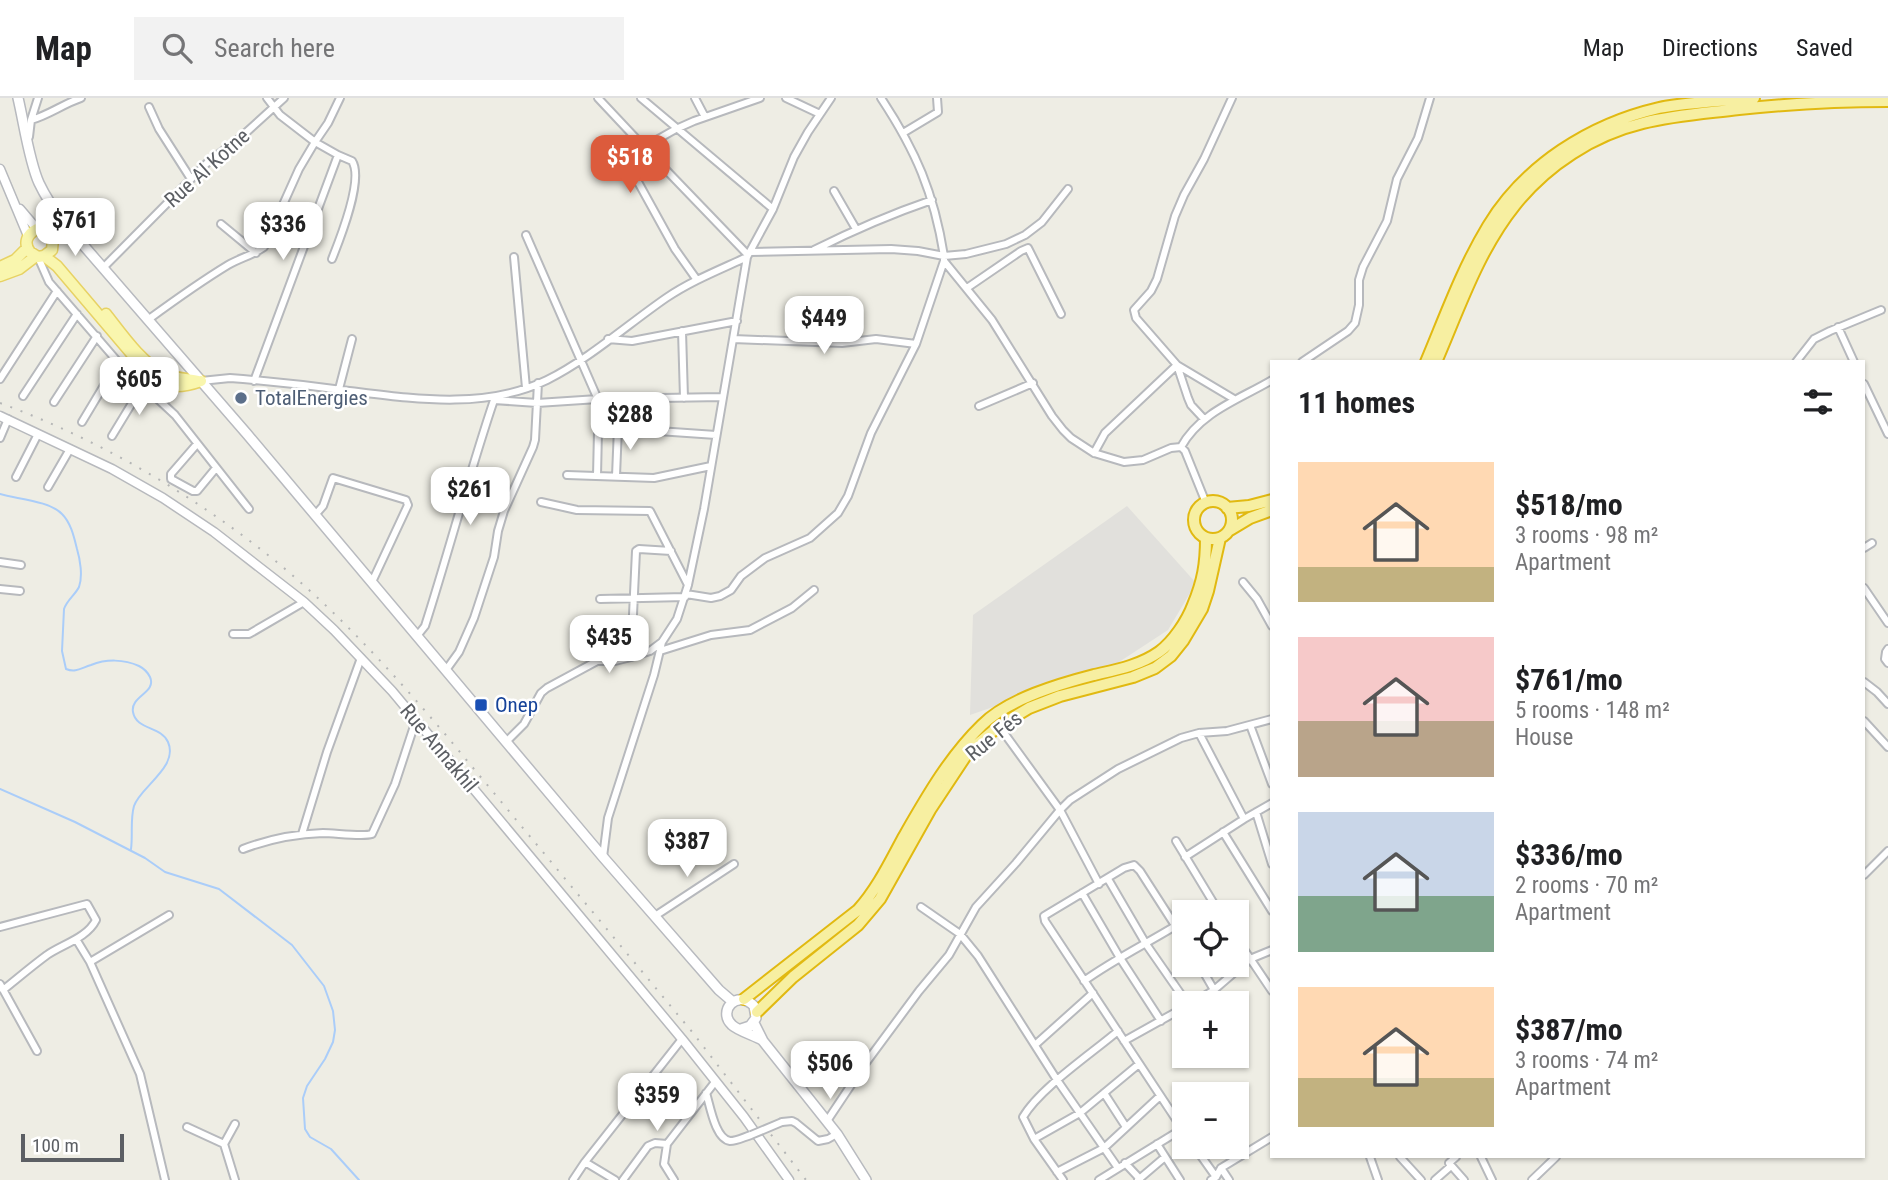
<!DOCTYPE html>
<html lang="en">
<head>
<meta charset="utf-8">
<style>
	:root { --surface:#fff; --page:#f2f2f2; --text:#202124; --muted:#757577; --line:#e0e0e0; --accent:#dc5b3c }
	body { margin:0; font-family:"Roboto Condensed",sans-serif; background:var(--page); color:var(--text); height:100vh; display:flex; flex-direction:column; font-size:26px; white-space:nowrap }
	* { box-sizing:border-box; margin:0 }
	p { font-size:23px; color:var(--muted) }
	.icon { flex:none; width:38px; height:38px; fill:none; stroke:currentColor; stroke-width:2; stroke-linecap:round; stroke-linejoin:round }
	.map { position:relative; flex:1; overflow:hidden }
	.sheet { position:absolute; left:1270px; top:262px; width:595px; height:798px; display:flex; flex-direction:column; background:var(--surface); border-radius:0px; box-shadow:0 2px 5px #0004 }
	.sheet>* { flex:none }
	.buttons { position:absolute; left:1172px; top:802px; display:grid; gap:14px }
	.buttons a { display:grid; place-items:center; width:77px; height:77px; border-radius:0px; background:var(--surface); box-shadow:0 2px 5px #0004; font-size:35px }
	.scale { position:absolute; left:21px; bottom:18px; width:103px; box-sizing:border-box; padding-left:7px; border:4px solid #5c5f64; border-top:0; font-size:19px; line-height:24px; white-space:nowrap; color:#5c5f64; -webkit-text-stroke:5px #fff; paint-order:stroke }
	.price { position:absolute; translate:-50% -60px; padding:0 16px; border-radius:14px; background:#fff; color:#222; font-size:23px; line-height:46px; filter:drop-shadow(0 2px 4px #0008) }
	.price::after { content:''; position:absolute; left:50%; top:42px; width:21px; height:16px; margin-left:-10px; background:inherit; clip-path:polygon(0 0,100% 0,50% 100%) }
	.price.on { background:var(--accent); color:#fff }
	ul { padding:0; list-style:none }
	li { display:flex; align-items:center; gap:21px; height:175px; padding:0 28px }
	li span { display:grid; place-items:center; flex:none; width:196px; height:140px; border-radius:0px; color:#555 }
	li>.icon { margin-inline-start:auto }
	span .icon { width:84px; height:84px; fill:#fffc; stroke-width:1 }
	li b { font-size:30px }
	h2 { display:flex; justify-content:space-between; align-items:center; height:84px; padding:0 28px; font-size:30px }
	header { display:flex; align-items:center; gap:42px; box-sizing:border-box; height:98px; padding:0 35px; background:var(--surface); border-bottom:2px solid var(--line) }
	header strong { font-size:33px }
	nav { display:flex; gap:38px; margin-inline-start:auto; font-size:24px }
	.search { width:490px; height:63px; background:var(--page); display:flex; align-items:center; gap:18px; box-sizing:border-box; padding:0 24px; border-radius:0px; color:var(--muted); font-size:26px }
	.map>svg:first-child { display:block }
	.industrial { fill:#e1e0dc }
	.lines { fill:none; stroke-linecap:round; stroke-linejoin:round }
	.stream { stroke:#aacdf9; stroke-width:2 }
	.minor-casing { stroke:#b7b9bd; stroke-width:10 }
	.tertiary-casing { stroke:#b7b9bd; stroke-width:11 }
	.secondary-casing { stroke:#b8babf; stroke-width:12 }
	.primary-casing { stroke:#e7d264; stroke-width:13 }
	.trunk-casing { stroke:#e1b911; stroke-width:14 }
	.minor { stroke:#fff; stroke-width:6 }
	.tertiary { stroke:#fff; stroke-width:8 }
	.secondary { stroke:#fff; stroke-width:9 }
	.primary { stroke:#f9f6ae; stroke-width:10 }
	.trunk { stroke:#f7efa1; stroke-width:10 }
	.rail { stroke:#b5b6b6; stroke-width:2; stroke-dasharray:2 9; stroke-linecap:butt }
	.minor-bridge-casing { stroke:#b7b9bd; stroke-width:10; stroke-linecap:butt }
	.minor-bridge { stroke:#fff; stroke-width:6 }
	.service-dot { fill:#5c6f8a; stroke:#fff; stroke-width:2.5 }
	.transit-dot { fill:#1a4fb4; stroke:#fff; stroke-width:2.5 }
	.labels { text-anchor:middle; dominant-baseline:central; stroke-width:5; stroke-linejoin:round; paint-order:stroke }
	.street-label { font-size:21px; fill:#5c5f64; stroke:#fff }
	.service-label { font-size:21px; fill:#4e5e75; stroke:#fff; text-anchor:start }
	.transit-label { font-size:21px; fill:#164399; stroke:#fff; text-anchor:start }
</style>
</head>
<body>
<header>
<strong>Map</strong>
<div class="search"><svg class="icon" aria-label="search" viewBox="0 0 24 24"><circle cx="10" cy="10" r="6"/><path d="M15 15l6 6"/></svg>Search here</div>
<nav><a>Map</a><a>Directions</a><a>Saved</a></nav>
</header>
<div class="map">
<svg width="1888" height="1082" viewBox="0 0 1888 1082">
	<rect width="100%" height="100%" fill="#eeede4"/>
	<path class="industrial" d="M1127 408 1196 485 1168 532 1116 566 970 617 973 517Z"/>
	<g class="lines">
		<path class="stream" d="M0 396C17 401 50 403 62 416 71 425 74 439 77 451 80 461 83 478 79 489 75 497 67 502 64 511L62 553 66 571C76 575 81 570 91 567 106 561 124 561 139 568 143 570 148 575 150 579 157 595 130 598 133 614 136 632 161 628 168 644 179 669 140 689 134 708 130 722 133 737 131 751
			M0 691 75 724 145 760 165 774 219 791 292 847 324 888 333 913 335 932 333 944 325 961 307 988 303 1000 305 1031 310 1039 331 1051 359 1082"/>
		<defs>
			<path id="minor" d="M598 0 644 49 626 56 627 64 675 151 697 182
				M641 0 773 111
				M695 0 705 19
				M786 0 820 16
				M149 9 159 31 191 81
				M31 22C49 17 63 6 81 0
				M903 35 938 14 937 0
				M29 39 31 22 38 0
				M834 93 856 131
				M221 126 256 155
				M526 137 610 329
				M814 152C852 133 891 116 932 102
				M750 154 891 151 918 153 944 158 966 156 1006 146 1025 137 1042 124 1068 91
				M748 157 644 49 676 31 694 23 760 0
				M38 159 49 184 118 264 175 317 249 411
				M514 159 526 290
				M332 161C340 141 364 81 352 63L338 57
				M944 163 992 222 1052 318 1063 332 1071 340 1094 355 1124 364 1143 362 1171 350 1181 349 1185 353 1206 405
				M103 170 207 65 240 40 284 0
				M967 190 1021 153 1028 150 1061 216
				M149 221C175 202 200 184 228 167 240 160 253 157 264 149L299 71 315 44 280 17 267 0
				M1838 229 1854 264
				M682 233 684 300
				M608 241 632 243 737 223
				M733 241 842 245 876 241 916 246
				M1302 264 1348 233 1355 225 1359 207V182L1363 169 1387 123 1397 81 1418 40 1430 0
				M1796 264 1814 241 1830 233 1881 212
				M0 281 57 193
				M201 283 230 280C267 283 305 287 342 292 409 300 483 313 547 282 589 261 627 227 666 200 691 183 719 172 747 159
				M254 283 338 57 315 44 328 25 340 0
				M1864 286 1888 336
				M339 291 352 241
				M23 298 77 216
				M494 299V302L537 305 598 301 723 299
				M54 304 97 238
				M979 308 1033 285
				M1204 321 1191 307 1188 300 1177 267 1136 220 1134 212 1151 193 1157 181 1175 118 1184 97 1204 61 1232 0
				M82 324 118 264
				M112 338 143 287
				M0 340 8 321
				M197 346 171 376V381L193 393H197L216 370
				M1181 349C1200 314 1240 301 1272 282
				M1094 355 1105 335 1177 267 1234 301
				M567 377 654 380 711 368
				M597 378 598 333 600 329 716 337
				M616 378 618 329
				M16 379 38 336
				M48 389 70 351
				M541 404 577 412 650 413 688 487
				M315 417 323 408 333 380 406 402 408 407 372 484
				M1864 450 1872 445
				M0 464 21 467
				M1243 484 1257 501 1272 528
				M1864 490 1888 525
				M0 491 20 493
				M686 496 711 500 720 498 731 492 741 478 765 460 810 440 838 415 848 398 871 335 916 246 944 163V158C934 95 916 53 881 0
				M600 501 685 499
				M233 536H249L304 504
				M417 538 425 528C449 453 469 376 494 302
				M1888 551 1886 554 1885 561 1888 565
				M660 553 711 537 750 532 792 510 814 492
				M631 559 636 453 639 451 671 453
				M446 572 459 554 474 520 494 459 498 433 504 413 533 349 535 342 538 285
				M1864 584 1877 594 1888 606
				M1864 623 1888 649
				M1250 627 1272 686
				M999 628 1060 712 1099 786
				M1199 635 1244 721 1272 705
				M506 644 524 626 541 595 547 590 597 563H615L631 559 650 553 662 544
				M1256 714 1272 766
				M1223 734 1272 813
				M302 736 327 654 361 560
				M1176 743 1219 814
				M243 751C269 741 295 736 323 735 335 735 363 739 372 736L395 686 416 622
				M603 759 608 720 654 577 662 544 677 521 688 487 704 411 747 159 773 111 794 59 808 34 831 0
				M1185 759 1244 721
				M1864 777 1888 753
				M1108 781 1146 846 1187 905
				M1082 795 1120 860 1161 923
				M921 809 960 836 978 858 1057 982 1118 1070
				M1197 814 1212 804
				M655 818 734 766
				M0 829 87 806 96 822C87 840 63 846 47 857 32 868 18 880 3 892
				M76 841 90 864 140 976 165 1082
				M1237 841 1272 893
				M1185 843 1140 773 1134 767 1124 770 1044 818 1045 823 1185 1035
				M90 864 169 817
				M1199 866 1214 892
				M1084 883C1116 860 1152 843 1185 822
				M0 886 37 953
				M1193 905 1214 892 1250 861 1272 852
				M1124 943 1185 909
				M1035 947 1093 895
				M706 995C710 1007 715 1041 730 1043 737 1043 744 1039 751 1037
				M1104 995 1126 1029
				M827 1023 865 966 919 893 949 857 976 809 1016 765 1060 712 1070 702 1118 671 1181 640 1199 635 1227 633 1272 621
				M782 1024 792 1023 796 1025 818 1043 828 1041 837 1036
				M235 1026 224 1046 235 1082
				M187 1029 224 1046
				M1034 1041 1080 1015 1139 966
				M1157 1046 1180 1082
				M1194 1048 1216 1079
				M1370 1059 1378 1082
				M1400 1059 1421 1082
				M1456 1059 1449 1065 1464 1082
				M1481 1059 1492 1082
				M585 1064 615 1082
				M1125 1065 1140 1081
				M1221 1070 1229 1082
				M1057 1074 1104 1050 1160 998
				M573 1082 585 1064 682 941
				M623 1082 648 1048 655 1045 667 1046
				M674 1082 664 1066 667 1046 715 984
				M1063 1082 1034 1041 1023 1019C1040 990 1091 956 1118 933
				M1099 1082 1182 1031
				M1138 1082 1165 1059
				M1211 1082 1216 1079 1221 1070 1272 1039
				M1435 1082 1451 1068
				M1532 1082 1556 1059"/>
			<path id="tertiary" d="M0 71 28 138
				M20 111 37 131
				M0 318 112 371 163 400 214 434 304 504 334 532 392 593 682 941 744 1019 789 1082"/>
			<path id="secondary" d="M18 0C24 25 29 63 39 85 46 100 55 113 65 126L247 336 603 759 719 892 733 904
				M754 925 763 943 837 1036 866 1082
				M741 931 750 928 756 920 754 908C737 891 717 913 732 927 737 932 755 938 762 942"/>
			<path id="primary" d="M44 158 52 152 53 141 45 132 37 131C27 136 23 145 30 154L38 159 44 158 57 168 153 281C169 291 184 289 201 283
				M0 169 15 162 27 150
				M0 178 19 171 36 158
				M106 216C121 235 142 266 165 276 174 280 187 281 198 283"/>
			<path id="trunk" d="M1426 264C1445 219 1462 171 1488 128 1525 67 1590 26 1659 10 1687 4 1724 3 1754 0
				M1436 264C1459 211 1478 153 1515 107 1547 67 1593 37 1643 25 1674 17 1707 15 1739 11 1788 6 1838 3 1888 3
				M1194 422a19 19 0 1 1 38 0a19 19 0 1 1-38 0Z
				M1227 410 1249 408 1272 402
				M1230 432 1250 420 1272 412
				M744 901 858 812C877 791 889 766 903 740 926 700 949 659 982 627 1008 601 1059 586 1094 577 1116 572 1139 568 1159 554 1173 544 1187 523 1193 507 1203 483 1206 466 1206 440
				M757 914 793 879 858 827 880 801 930 712 969 653 999 628 1029 610 1060 598 1133 579 1155 570 1171 558 1183 543 1202 511 1208 493 1220 440"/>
		</defs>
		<use href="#minor" class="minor-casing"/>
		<use href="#tertiary" class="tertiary-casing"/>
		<use href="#secondary" class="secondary-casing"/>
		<use href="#primary" class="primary-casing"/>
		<use href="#trunk" class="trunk-casing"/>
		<use href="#minor" class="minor"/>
		<use href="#tertiary" class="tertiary"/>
		<use href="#secondary" class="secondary"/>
		<use href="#primary" class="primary"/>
		<use href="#trunk" class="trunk"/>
		<path class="rail" d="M0 305C98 341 192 396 273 461 337 513 392 574 445 636L693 935 806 1082"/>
		<defs>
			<path id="minor-bridge" d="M751 1037 782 1024"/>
		</defs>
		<use href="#minor-bridge" class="minor-bridge-casing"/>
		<use href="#minor-bridge" class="minor-bridge"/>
	</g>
	<circle class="service-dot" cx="241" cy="300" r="7"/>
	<rect class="transit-dot" x="474" y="600" width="14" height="14" rx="3.5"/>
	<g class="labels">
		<g class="street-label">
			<text transform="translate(207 70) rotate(-42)">Rue Al Kotne</text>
			<text transform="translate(994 638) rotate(-39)">Rue Fés</text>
			<text transform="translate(439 650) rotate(50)">Rue Annakhil</text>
		</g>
		<g class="service-label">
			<text x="255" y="300">TotalEnergies</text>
		</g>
		<g class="transit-label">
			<text x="495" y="607">Onep</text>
		</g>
	</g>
</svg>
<div class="buttons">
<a><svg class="icon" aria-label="locate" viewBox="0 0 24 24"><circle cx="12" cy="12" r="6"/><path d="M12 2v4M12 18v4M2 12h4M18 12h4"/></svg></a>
<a>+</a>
<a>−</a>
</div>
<div class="scale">100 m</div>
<b class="price on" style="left:630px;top:97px">$518</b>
<b class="price" style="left:75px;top:160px">$761</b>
<b class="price" style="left:283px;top:164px">$336</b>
<b class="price" style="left:824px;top:258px">$449</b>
<b class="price" style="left:139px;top:319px">$605</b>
<b class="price" style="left:630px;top:354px">$288</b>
<b class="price" style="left:470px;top:429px">$261</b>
<b class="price" style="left:609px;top:577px">$435</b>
<b class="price" style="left:687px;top:781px">$387</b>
<b class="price" style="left:830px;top:1003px">$506</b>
<b class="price" style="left:657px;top:1035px">$359</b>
<section class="sheet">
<h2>11 homes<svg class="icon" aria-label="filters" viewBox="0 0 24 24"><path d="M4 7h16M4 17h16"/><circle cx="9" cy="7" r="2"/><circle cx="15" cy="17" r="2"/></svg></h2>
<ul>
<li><span style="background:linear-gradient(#ffd9b3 75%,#c2b280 0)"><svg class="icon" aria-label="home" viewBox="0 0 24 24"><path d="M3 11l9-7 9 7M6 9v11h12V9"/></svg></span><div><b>$518/mo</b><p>3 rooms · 98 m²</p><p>Apartment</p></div></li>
<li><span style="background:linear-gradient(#f6c9c9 60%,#b9a48a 0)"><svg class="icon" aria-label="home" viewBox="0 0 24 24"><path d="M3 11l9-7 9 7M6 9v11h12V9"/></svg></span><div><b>$761/mo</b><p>5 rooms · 148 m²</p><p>House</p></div></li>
<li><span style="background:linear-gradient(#c9d6e8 60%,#7fa58c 0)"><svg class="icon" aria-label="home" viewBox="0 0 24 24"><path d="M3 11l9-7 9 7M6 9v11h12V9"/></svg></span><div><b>$336/mo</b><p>2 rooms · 70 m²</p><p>Apartment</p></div></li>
<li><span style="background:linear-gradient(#ffd9b3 65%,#c2b280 0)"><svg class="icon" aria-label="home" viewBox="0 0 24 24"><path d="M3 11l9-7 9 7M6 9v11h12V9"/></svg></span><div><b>$387/mo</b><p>3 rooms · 74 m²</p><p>Apartment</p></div></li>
</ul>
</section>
</div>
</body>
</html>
